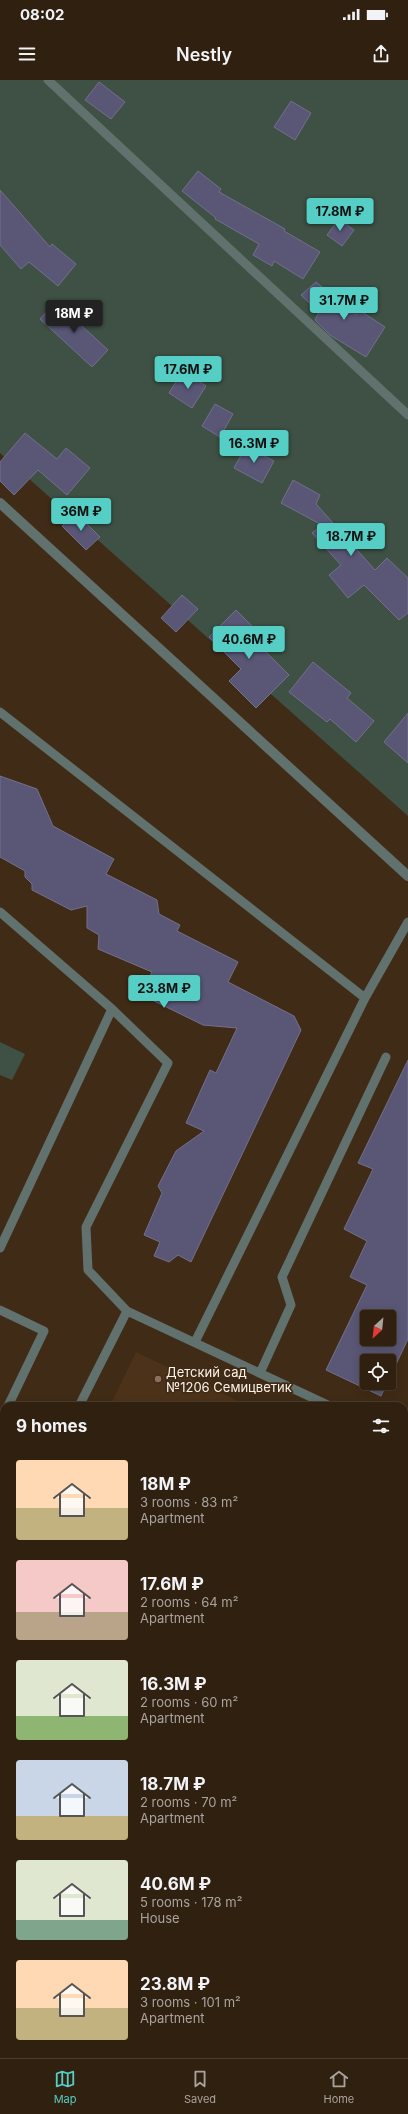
<!DOCTYPE html>
<html lang="en">
<head>
<meta charset="utf-8">
<style>
	:root { --surface:#302010; --page:#3c2d1e; --text:#f1f3f6; --muted:#a8a39f; --line:#4b3e30; --accent:#55cec5 }
	body { margin:0; font-family:Inter,sans-serif; background:var(--page); color:var(--text); height:100vh; display:flex; flex-direction:column; font-size:15px; white-space:nowrap }
	* { box-sizing:border-box; margin:0 }
	p { font-size:13px; color:var(--muted) }
	.icon { flex:none; width:22px; height:22px; fill:none; stroke:currentColor; stroke-width:2; stroke-linecap:round; stroke-linejoin:round }
	.map { position:relative; flex:1; overflow:hidden }
	.sheet { position:absolute; left:0px; top:1322px; width:408px; height:656px; display:flex; flex-direction:column; background:var(--surface); border-radius:12px 12px 0 0; box-shadow:0 2px 10px #0003,0 0 0 1px var(--line) }
	.sheet>* { flex:none }
	.needle { width:26px; rotate:207deg }
	.fabs { position:absolute; left:360px; top:1230px; display:grid; gap:8px }
	.fabs a { display:grid; place-items:center; width:36px; height:36px; border-radius:4px; background:var(--surface); box-shadow:0 2px 10px #0003,0 0 0 1px var(--line); font-size:20px }
	.price { position:absolute; translate:-50% -34px; padding:0 9px; border-radius:4px; background:var(--accent); color:#111; font-size:13px; line-height:26px; filter:drop-shadow(0 1px 2px #0008) }
	.price::after { content:''; position:absolute; left:50%; top:24px; width:12px; height:9px; margin-left:-6px; background:inherit; clip-path:polygon(0 0,100% 0,50% 100%) }
	.price.on { background:#222; color:#fff }
	ul { padding:0; list-style:none }
	li { display:flex; align-items:center; gap:12px; height:100px; padding:0 16px }
	li span { display:grid; place-items:center; flex:none; width:112px; height:80px; border-radius:4px; color:#555 }
	li>.icon { margin-inline-start:auto }
	span .icon { width:48px; height:48px; fill:#fffc; stroke-width:1 }
	li b { font-size:17px }
	h2 { display:flex; justify-content:space-between; align-items:center; height:48px; padding:0 16px; font-size:17px }
	.status { display:flex; justify-content:space-between; align-items:center; height:28px; padding:0 20px; background:var(--surface); direction:ltr }
	.status svg { height:11px; fill:currentColor }
	header { display:flex; justify-content:space-between; align-items:center; height:52px; padding:0 16px; background:var(--surface); font-size:18px; font-weight:600 }
	.dock { display:flex; justify-content:space-around; align-items:center; height:56px; border-top:1px solid var(--line); background:var(--surface); font-size:11px; color:var(--muted) }
	.dock a { display:grid; justify-items:center; gap:2px }
	.dock .on { color:var(--accent) }
	.map>svg:first-child { display:block }
	.built { fill:#4c3218 }
	.green { fill:#3e5144 }
	.building { fill:#595775; stroke:#72708d; fill-rule:evenodd }
	.lines { fill:none; stroke-linecap:round; stroke-linejoin:round }
	.lane { stroke:#61716e; stroke-width:9 }
	.street { stroke:#61716e; stroke-width:10 }
	.education-dot { fill:#8d6e63; stroke:#402b16; stroke-width:1.5 }
	.labels { text-anchor:middle; dominant-baseline:central; stroke-width:3.5; stroke-linejoin:round; paint-order:stroke }
	.poi-label { font-size:13px; fill:#fdf2e8; stroke:#402b16; text-anchor:start }
</style>
</head>
<body>
<div class="status"><b>08:02</b><svg viewBox="0 0 49 12"><path d="M0 12V9h3v3zM5 12V6h3v6zM10 12V3h3v9zM15 12V0h3v12zM26 1h20v11H26zM47 4h2v5h-2z"/></svg></div>
<header><svg class="icon" aria-label="menu" viewBox="0 0 24 24"><path d="M4 6h16M4 12h16M4 18h16"/></svg>Nestly<svg class="icon" aria-label="share" viewBox="0 0 24 24"><path d="M12 15V3M7 8l5-5 5 5M5 13v7h14v-7"/></svg></header>
<div class="map">
<svg width="408" height="1978" viewBox="0 0 408 1978">
	<rect width="100%" height="100%" fill="#402b16"/>
	<path class="built" d="M136 1272 249 1326H110Z
		M404 1401 408 1403V1673L404 1681Z
		M4 1541V1974H265L263 1978H0V1550Z"/>
	<path class="green" d="M0 0H408V736L0 373Z
		M0 962 25 974 12 1000 0 995Z"/>
	<path class="building" d="M99 2 125 22 111 39 85 20Z
		M291 21 311 33 295 60 274 47Z
		M198 91 221 109 219 112 285 149 284 151 320 172 303 199 274 181 272 186 253 175 259 164 215 139 216 138 182 111Z
		M0 110 50 167 52 164 76 184 58 206 29 182 21 189 0 165Z
		M339 139 354 150 342 166 327 155Z
		M316 202 356 235 359 230 385 247 366 277 330 255 315 240 319 232 301 215Z
		M56 222 108 270 92 287 40 239Z
		M183 291 206 306 192 328 169 313Z
		M215 324 233 334 220 357 202 346Z
		M25 353 57 379 66 368 90 388 67 415 38 390 14 415 0 401V382Z
		M246 366 274 381 262 403 234 388Z
		M293 400 320 415 316 424 375 490 387 478 408 498V533L399 540 364 505 348 518 329 495 341 485 312 453 322 445 281 423Z
		M76 433 100 457 86 470 62 446Z
		M182 515 198 529 176 552 161 538Z
		M236 530 258 552 252 558 289 595 256 628 229 601 241 589 209 557Z
		M313 582 351 613 347 618 374 641 356 662 330 639 327 642 289 612Z
		M408 633V683L384 662Z
		M0 696 37 709 53 746 114 779 106 794 157 820 159 834 180 845 177 851 238 882 228 902 294 936 301 950 191 1182 178 1175 169 1182 154 1176 160 1162 144 1155 162 1113 158 1106 176 1071 204 1051 186 1043 210 990 216 993 237 948 203 945 154 921 158 914 145 907 152 892 98 869 99 855 87 848V826L71 830 32 810V804L25 797V791L0 777Z
		M408 980V1259L389 1299V1281H367V1303H387L381 1316 326 1290 367 1205 350 1197 367 1161 344 1149 373 1089 358 1083ZM367 1237H389V1259H367Z"/>
	<g class="lines">
		<path class="lane" d="M48 0 408 335
			M0 632 365 918
			M0 832 112 929 0 1168
			M112 929 168 983 86 1147 88 1190 127 1231
			M0 1230 44 1251 8 1326
			M195 1262 365 918 408 842
			M260 1293 291 1225 282 1197 386 977
			M79 1326 127 1231 330 1326
			M0 1343 4 1334
			M404 1355 408 1347
			M0 1484 4 1476
			M0 1754 4 1756
			M0 1835 4 1837
			M183 1978 184 1974"/>
		<path class="street" d="M0 423 408 796
			M404 1756 408 1748
			M295 1978 297 1974"/>
	</g>
	<circle class="education-dot" cx="158" cy="1299" r="4"/>
	<g class="labels">
		<g class="poi-label">
			<text x="166" y="1292">Детский сад<tspan x="166" dy="15">№1206 Семицветик</tspan></text>
		</g>
	</g>
</svg>
<div class="fabs">
<a><svg class="needle" viewBox="-14 -14 28 28"><path d="M0-13l5 13h-10z" fill="#e53935"/><path d="M0 13l5-13h-10z" fill="#a8a39f"/></svg></a>
<a><svg class="icon" aria-label="locate" viewBox="0 0 24 24"><circle cx="12" cy="12" r="6"/><path d="M12 2v4M12 18v4M2 12h4M18 12h4"/></svg></a>
</div>
<b class="price" style="left:340px;top:152px">17.8M ₽</b>
<b class="price" style="left:344px;top:241px">31.7M ₽</b>
<b class="price on" style="left:74px;top:254px">18M ₽</b>
<b class="price" style="left:188px;top:310px">17.6M ₽</b>
<b class="price" style="left:254px;top:384px">16.3M ₽</b>
<b class="price" style="left:81px;top:452px">36M ₽</b>
<b class="price" style="left:351px;top:477px">18.7M ₽</b>
<b class="price" style="left:249px;top:580px">40.6M ₽</b>
<b class="price" style="left:164px;top:929px">23.8M ₽</b>
<section class="sheet">
<h2>9 homes<svg class="icon" aria-label="filters" viewBox="0 0 24 24"><path d="M4 7h16M4 17h16"/><circle cx="9" cy="7" r="2"/><circle cx="15" cy="17" r="2"/></svg></h2>
<ul>
<li><span style="background:linear-gradient(#ffd9b3 60%,#c2b280 0)"><svg class="icon" aria-label="home" viewBox="0 0 24 24"><path d="M3 11l9-7 9 7M6 9v11h12V9"/></svg></span><div><b>18M ₽</b><p>3 rooms · 83 m²</p><p>Apartment</p></div></li>
<li><span style="background:linear-gradient(#f6c9c9 65%,#b9a48a 0)"><svg class="icon" aria-label="home" viewBox="0 0 24 24"><path d="M3 11l9-7 9 7M6 9v11h12V9"/></svg></span><div><b>17.6M ₽</b><p>2 rooms · 64 m²</p><p>Apartment</p></div></li>
<li><span style="background:linear-gradient(#dfe7d0 70%,#8fb573 0)"><svg class="icon" aria-label="home" viewBox="0 0 24 24"><path d="M3 11l9-7 9 7M6 9v11h12V9"/></svg></span><div><b>16.3M ₽</b><p>2 rooms · 60 m²</p><p>Apartment</p></div></li>
<li><span style="background:linear-gradient(#c9d6e8 70%,#c2b280 0)"><svg class="icon" aria-label="home" viewBox="0 0 24 24"><path d="M3 11l9-7 9 7M6 9v11h12V9"/></svg></span><div><b>18.7M ₽</b><p>2 rooms · 70 m²</p><p>Apartment</p></div></li>
<li><span style="background:linear-gradient(#dfe7d0 75%,#7fa58c 0)"><svg class="icon" aria-label="home" viewBox="0 0 24 24"><path d="M3 11l9-7 9 7M6 9v11h12V9"/></svg></span><div><b>40.6M ₽</b><p>5 rooms · 178 m²</p><p>House</p></div></li>
<li><span style="background:linear-gradient(#ffd9b3 60%,#c2b280 0)"><svg class="icon" aria-label="home" viewBox="0 0 24 24"><path d="M3 11l9-7 9 7M6 9v11h12V9"/></svg></span><div><b>23.8M ₽</b><p>3 rooms · 101 m²</p><p>Apartment</p></div></li>
</ul>
</section>
</div>
<nav class="dock">
<a class="on"><svg class="icon" aria-label="map" viewBox="0 0 24 24"><path d="M3 6l6-2 6 2 6-2v14l-6 2-6-2-6 2zM9 4v14M15 6v14"/></svg>Map</a>
<a><svg class="icon" aria-label="saved" viewBox="0 0 24 24"><path d="M7 4h10v16l-5-4-5 4z"/></svg>Saved</a>
<a><svg class="icon" aria-label="home" viewBox="0 0 24 24"><path d="M3 11l9-7 9 7M6 9v11h12V9"/></svg>Home</a>
</nav>
</body>
</html>
